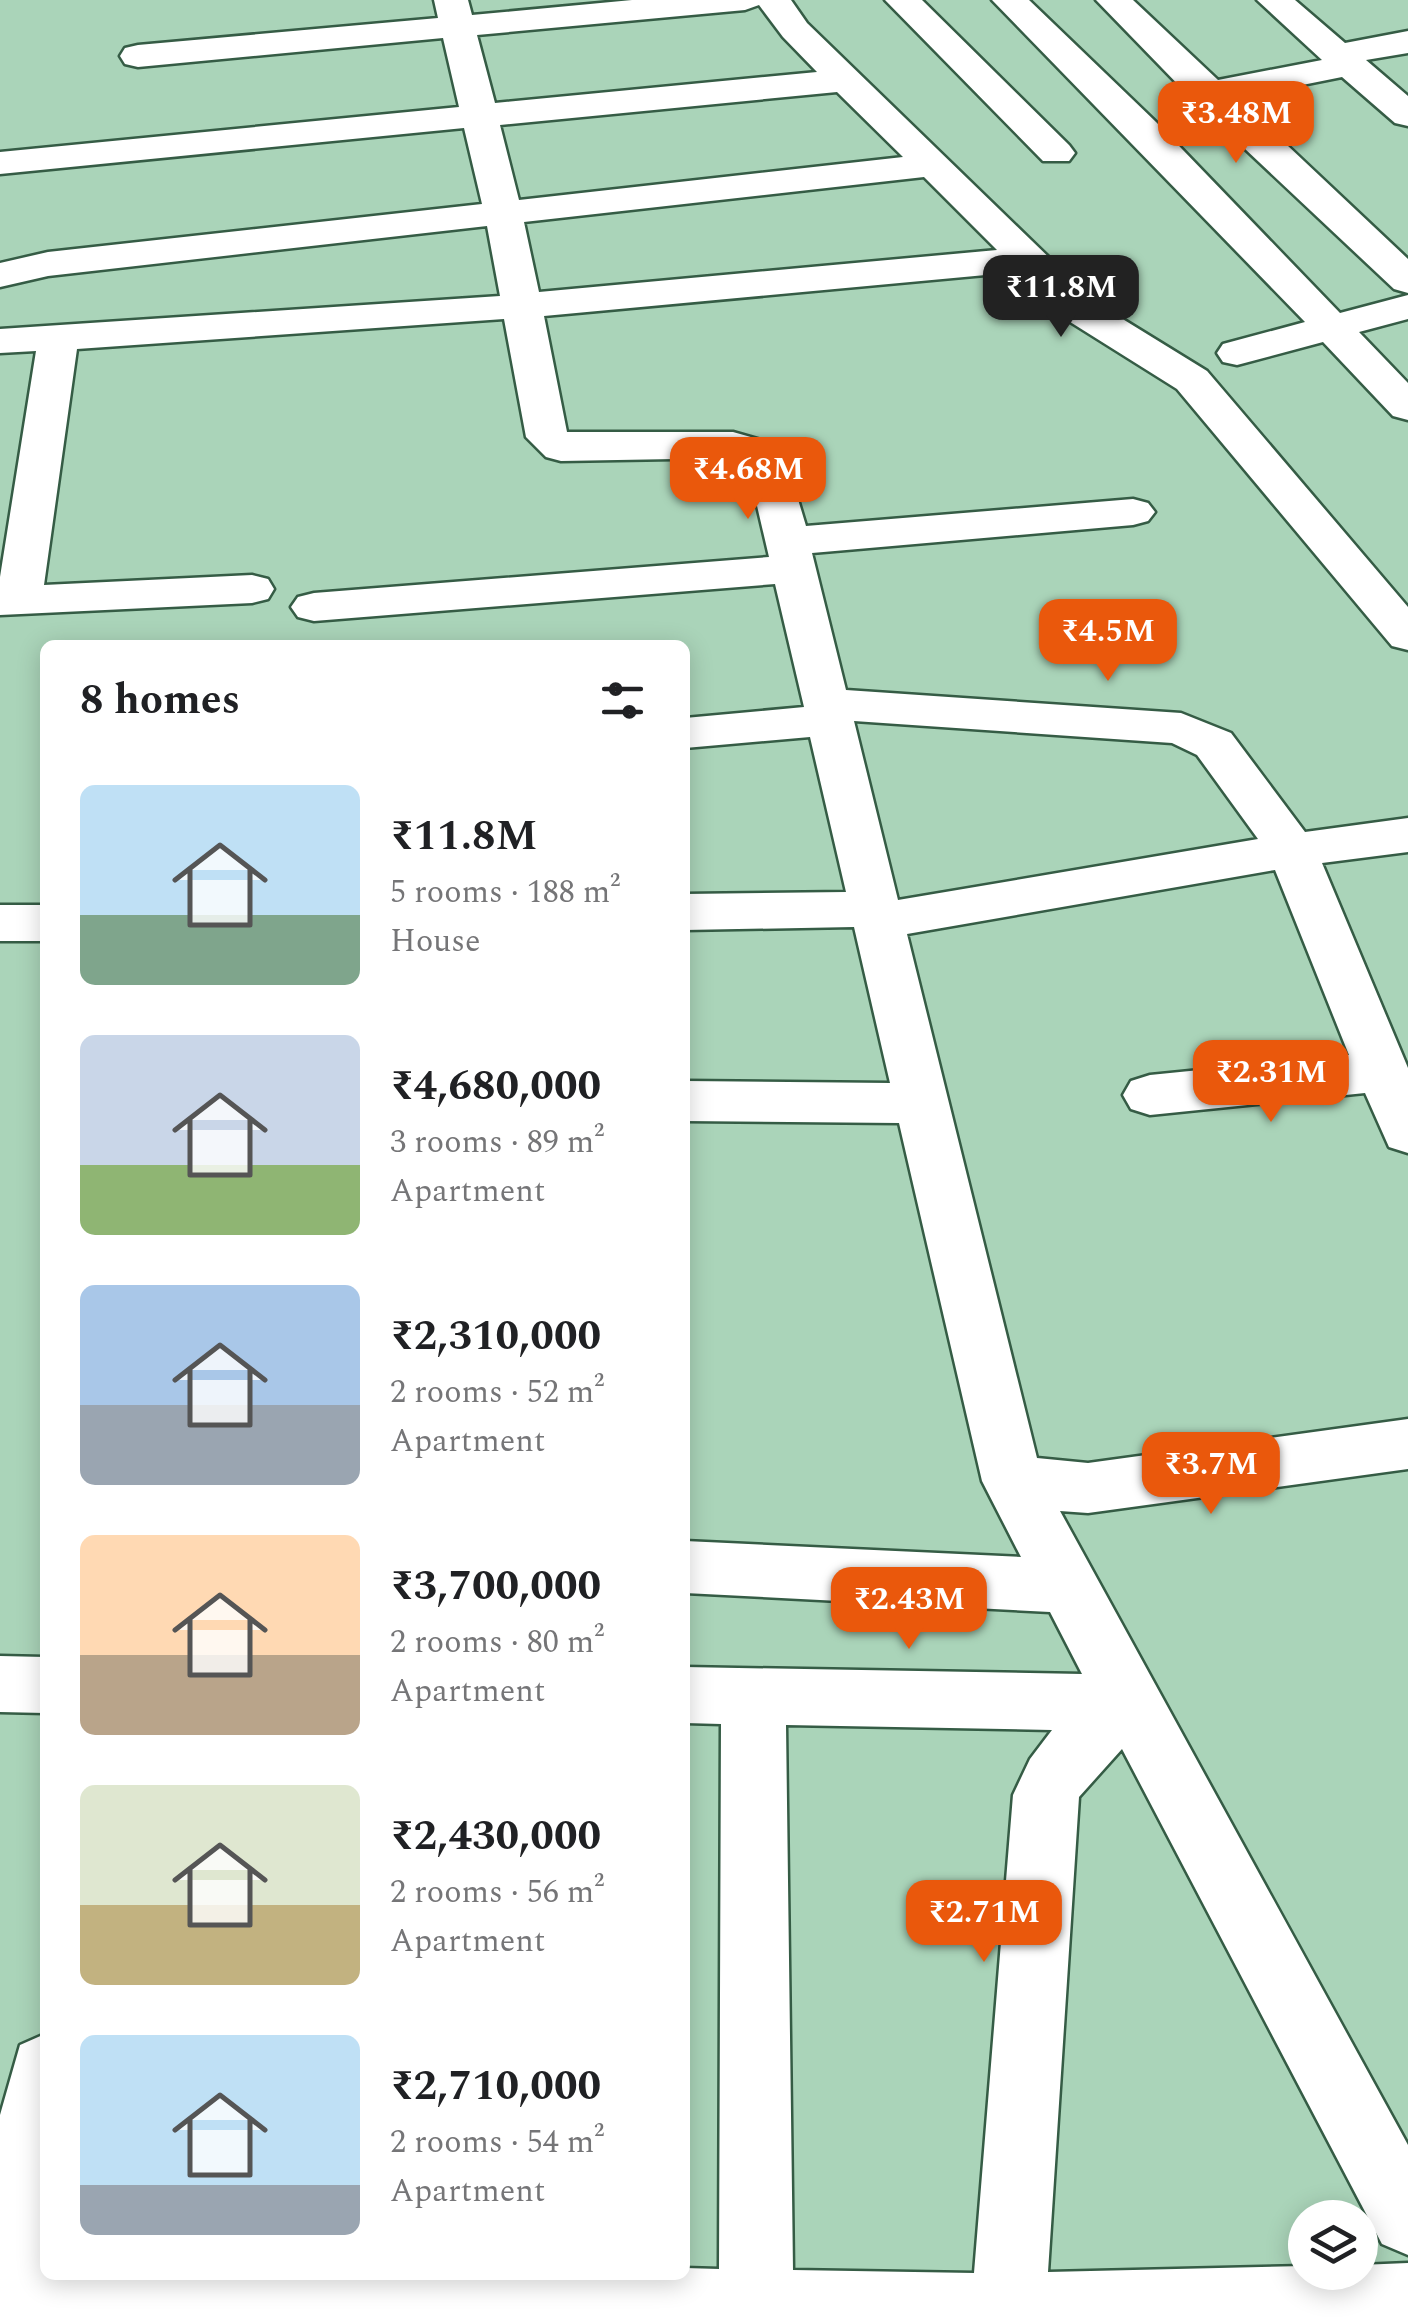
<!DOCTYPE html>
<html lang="en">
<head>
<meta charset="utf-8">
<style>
	:root { --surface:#fff; --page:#f6f6f6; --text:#202124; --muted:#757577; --accent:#ea580c }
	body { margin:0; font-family:Spectral,serif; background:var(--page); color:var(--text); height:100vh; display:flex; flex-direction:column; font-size:38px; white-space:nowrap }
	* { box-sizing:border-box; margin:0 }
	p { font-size:32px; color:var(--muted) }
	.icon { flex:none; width:55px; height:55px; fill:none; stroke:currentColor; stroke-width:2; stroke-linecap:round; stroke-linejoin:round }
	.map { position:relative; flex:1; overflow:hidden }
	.panel { position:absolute; left:40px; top:640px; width:650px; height:1640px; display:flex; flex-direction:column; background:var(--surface); border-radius:15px; box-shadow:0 5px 25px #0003 }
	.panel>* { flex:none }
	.fabs { position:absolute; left:1288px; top:2200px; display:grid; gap:20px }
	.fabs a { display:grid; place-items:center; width:90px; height:90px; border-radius:50%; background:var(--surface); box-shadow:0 5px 25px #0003; font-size:50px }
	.price { position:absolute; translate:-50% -85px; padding:0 22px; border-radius:20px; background:var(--accent); color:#fff; font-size:32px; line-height:65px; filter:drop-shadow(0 2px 5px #0008) }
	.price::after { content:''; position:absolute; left:50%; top:60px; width:30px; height:22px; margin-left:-15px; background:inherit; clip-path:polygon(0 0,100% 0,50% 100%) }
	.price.current { background:#222; color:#fff }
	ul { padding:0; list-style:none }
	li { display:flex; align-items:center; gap:30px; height:250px; padding:0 40px }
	li span { display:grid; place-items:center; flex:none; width:280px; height:200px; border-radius:15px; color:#555 }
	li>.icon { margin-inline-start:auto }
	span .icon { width:120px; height:120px; fill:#fffc; stroke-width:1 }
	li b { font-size:42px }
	h2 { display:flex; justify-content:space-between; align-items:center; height:120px; padding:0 40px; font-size:42px }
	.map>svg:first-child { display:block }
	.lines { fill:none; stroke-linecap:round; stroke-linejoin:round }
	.street-casing { stroke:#355c45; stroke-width:5 }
	.street { fill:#fff; fill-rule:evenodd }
</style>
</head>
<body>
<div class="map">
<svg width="1408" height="2320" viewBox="0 0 1408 2320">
	<rect width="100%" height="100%" fill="#aad4b9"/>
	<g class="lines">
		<defs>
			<path id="street" d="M434 0H468L472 15 632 0H791L807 23 1095 302 1207 371 1408 607V650L1392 646 1177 389 1067 320 1019 272 544 316 567 432H733L782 446 806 526 1133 499 1148 503 1155 512 1148 521 1133 525 812 553 846 690 1181 713 1231 733 1305 832 1408 818V852L1322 863 1408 1068V1153L1389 1147 1365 1093 1150 1115 1131 1109 1123 1095 1131 1081 1150 1075 1349 1055 1275 870 907 934 1037 1458 1088 1463 1408 1419V1469L1088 1513 1060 1511 1408 2145V2255L1382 2244 1122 1749 1079 1797 1048 2272 1305 2266V2272H1360V2265L1408 2263V2320H0V2115L20 2045 45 2034V2275H685V2268L719 2269 721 1724 685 1723V1667L1082 1674 1050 1612 685 1593V1541L1021 1557 982 1481 899 1123 685 1121V1081L890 1083 854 927 685 930V894L846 892 810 737 685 748V718L804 707 775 584 314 621 298 617 291 607 298 597 314 593 769 557 747 463 731 458 561 461 546 457 526 437 504 319 77 349 44 585 252 575 268 579 274 589 268 599 252 603 0 615V577L36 351 0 353V329L500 296 487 226 48 276 0 287V263L48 252 482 204 464 128 0 174V152L459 107 443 38 138 67 125 64 120 56 125 48 138 45 438 18ZM759 5 783 37 817 72 495 103 477 35 745 10ZM837 92 903 157 519 200 500 125ZM924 177 997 250 539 292 524 222ZM854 721 1172 743 1197 755 1258 839 898 900ZM786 1725 1052 1730 1030 1759 1013 1795 974 2273 793 2270Z
				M885 0H922L1069 145 1075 153 1069 161H1043Z
				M992 0H1029L1156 122 1340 313 1408 295V319L1359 332 1408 383V420L1393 416 1323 342 1237 365 1223 362 1217 353 1223 344 1305 322Z
				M1096 0H1133L1218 80 1322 60 1257 0H1295L1345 43 1408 31V53L1366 60 1408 96V126L1395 123 1342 77 1237 98 1408 259V293L1394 289 1194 101Z
				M0 905H45V941H0Z
				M0 1656 45 1657V1713L0 1712Z"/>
		</defs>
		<use href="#street" class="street-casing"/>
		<use href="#street" class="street"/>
	</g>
</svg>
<div class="fabs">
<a><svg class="icon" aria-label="layers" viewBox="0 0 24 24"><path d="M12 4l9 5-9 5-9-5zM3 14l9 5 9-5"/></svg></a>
</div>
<b class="price" style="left:1236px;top:166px">₹3.48M</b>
<b class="price current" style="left:1061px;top:340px">₹11.8M</b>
<b class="price" style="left:748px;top:522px">₹4.68M</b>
<b class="price" style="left:1108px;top:684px">₹4.5M</b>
<b class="price" style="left:1271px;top:1125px">₹2.31M</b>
<b class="price" style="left:1211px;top:1517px">₹3.7M</b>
<b class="price" style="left:909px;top:1652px">₹2.43M</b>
<b class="price" style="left:984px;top:1965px">₹2.71M</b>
<section class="panel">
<h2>8 homes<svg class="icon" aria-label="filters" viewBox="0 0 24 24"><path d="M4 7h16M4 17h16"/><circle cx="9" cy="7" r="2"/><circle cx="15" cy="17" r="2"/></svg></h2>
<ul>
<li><span style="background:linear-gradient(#bfe0f5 65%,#7fa58c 0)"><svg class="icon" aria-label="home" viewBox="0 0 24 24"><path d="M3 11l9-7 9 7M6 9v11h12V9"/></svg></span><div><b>₹11.8M</b><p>5 rooms · 188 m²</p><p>House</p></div></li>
<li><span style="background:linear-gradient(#c9d6e8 65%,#8fb573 0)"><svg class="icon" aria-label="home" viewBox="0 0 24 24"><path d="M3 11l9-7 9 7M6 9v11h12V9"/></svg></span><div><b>₹4,680,000</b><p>3 rooms · 89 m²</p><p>Apartment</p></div></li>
<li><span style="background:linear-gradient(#a9c7e8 60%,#9aa5b1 0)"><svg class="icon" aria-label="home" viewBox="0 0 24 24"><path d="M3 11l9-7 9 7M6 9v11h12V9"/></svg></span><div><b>₹2,310,000</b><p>2 rooms · 52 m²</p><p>Apartment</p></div></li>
<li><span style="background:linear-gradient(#ffd9b3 60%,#b9a48a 0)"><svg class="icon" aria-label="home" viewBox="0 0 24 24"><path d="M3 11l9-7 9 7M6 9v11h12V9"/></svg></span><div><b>₹3,700,000</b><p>2 rooms · 80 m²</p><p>Apartment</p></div></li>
<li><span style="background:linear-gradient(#dfe7d0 60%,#c2b280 0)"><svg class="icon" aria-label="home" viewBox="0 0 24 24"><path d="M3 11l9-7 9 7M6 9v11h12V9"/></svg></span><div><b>₹2,430,000</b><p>2 rooms · 56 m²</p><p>Apartment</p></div></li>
<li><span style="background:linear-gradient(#bfe0f5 75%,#9aa5b1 0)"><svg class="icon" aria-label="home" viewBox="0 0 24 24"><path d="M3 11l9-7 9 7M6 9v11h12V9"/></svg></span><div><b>₹2,710,000</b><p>2 rooms · 54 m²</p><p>Apartment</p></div></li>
</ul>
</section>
</div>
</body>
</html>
